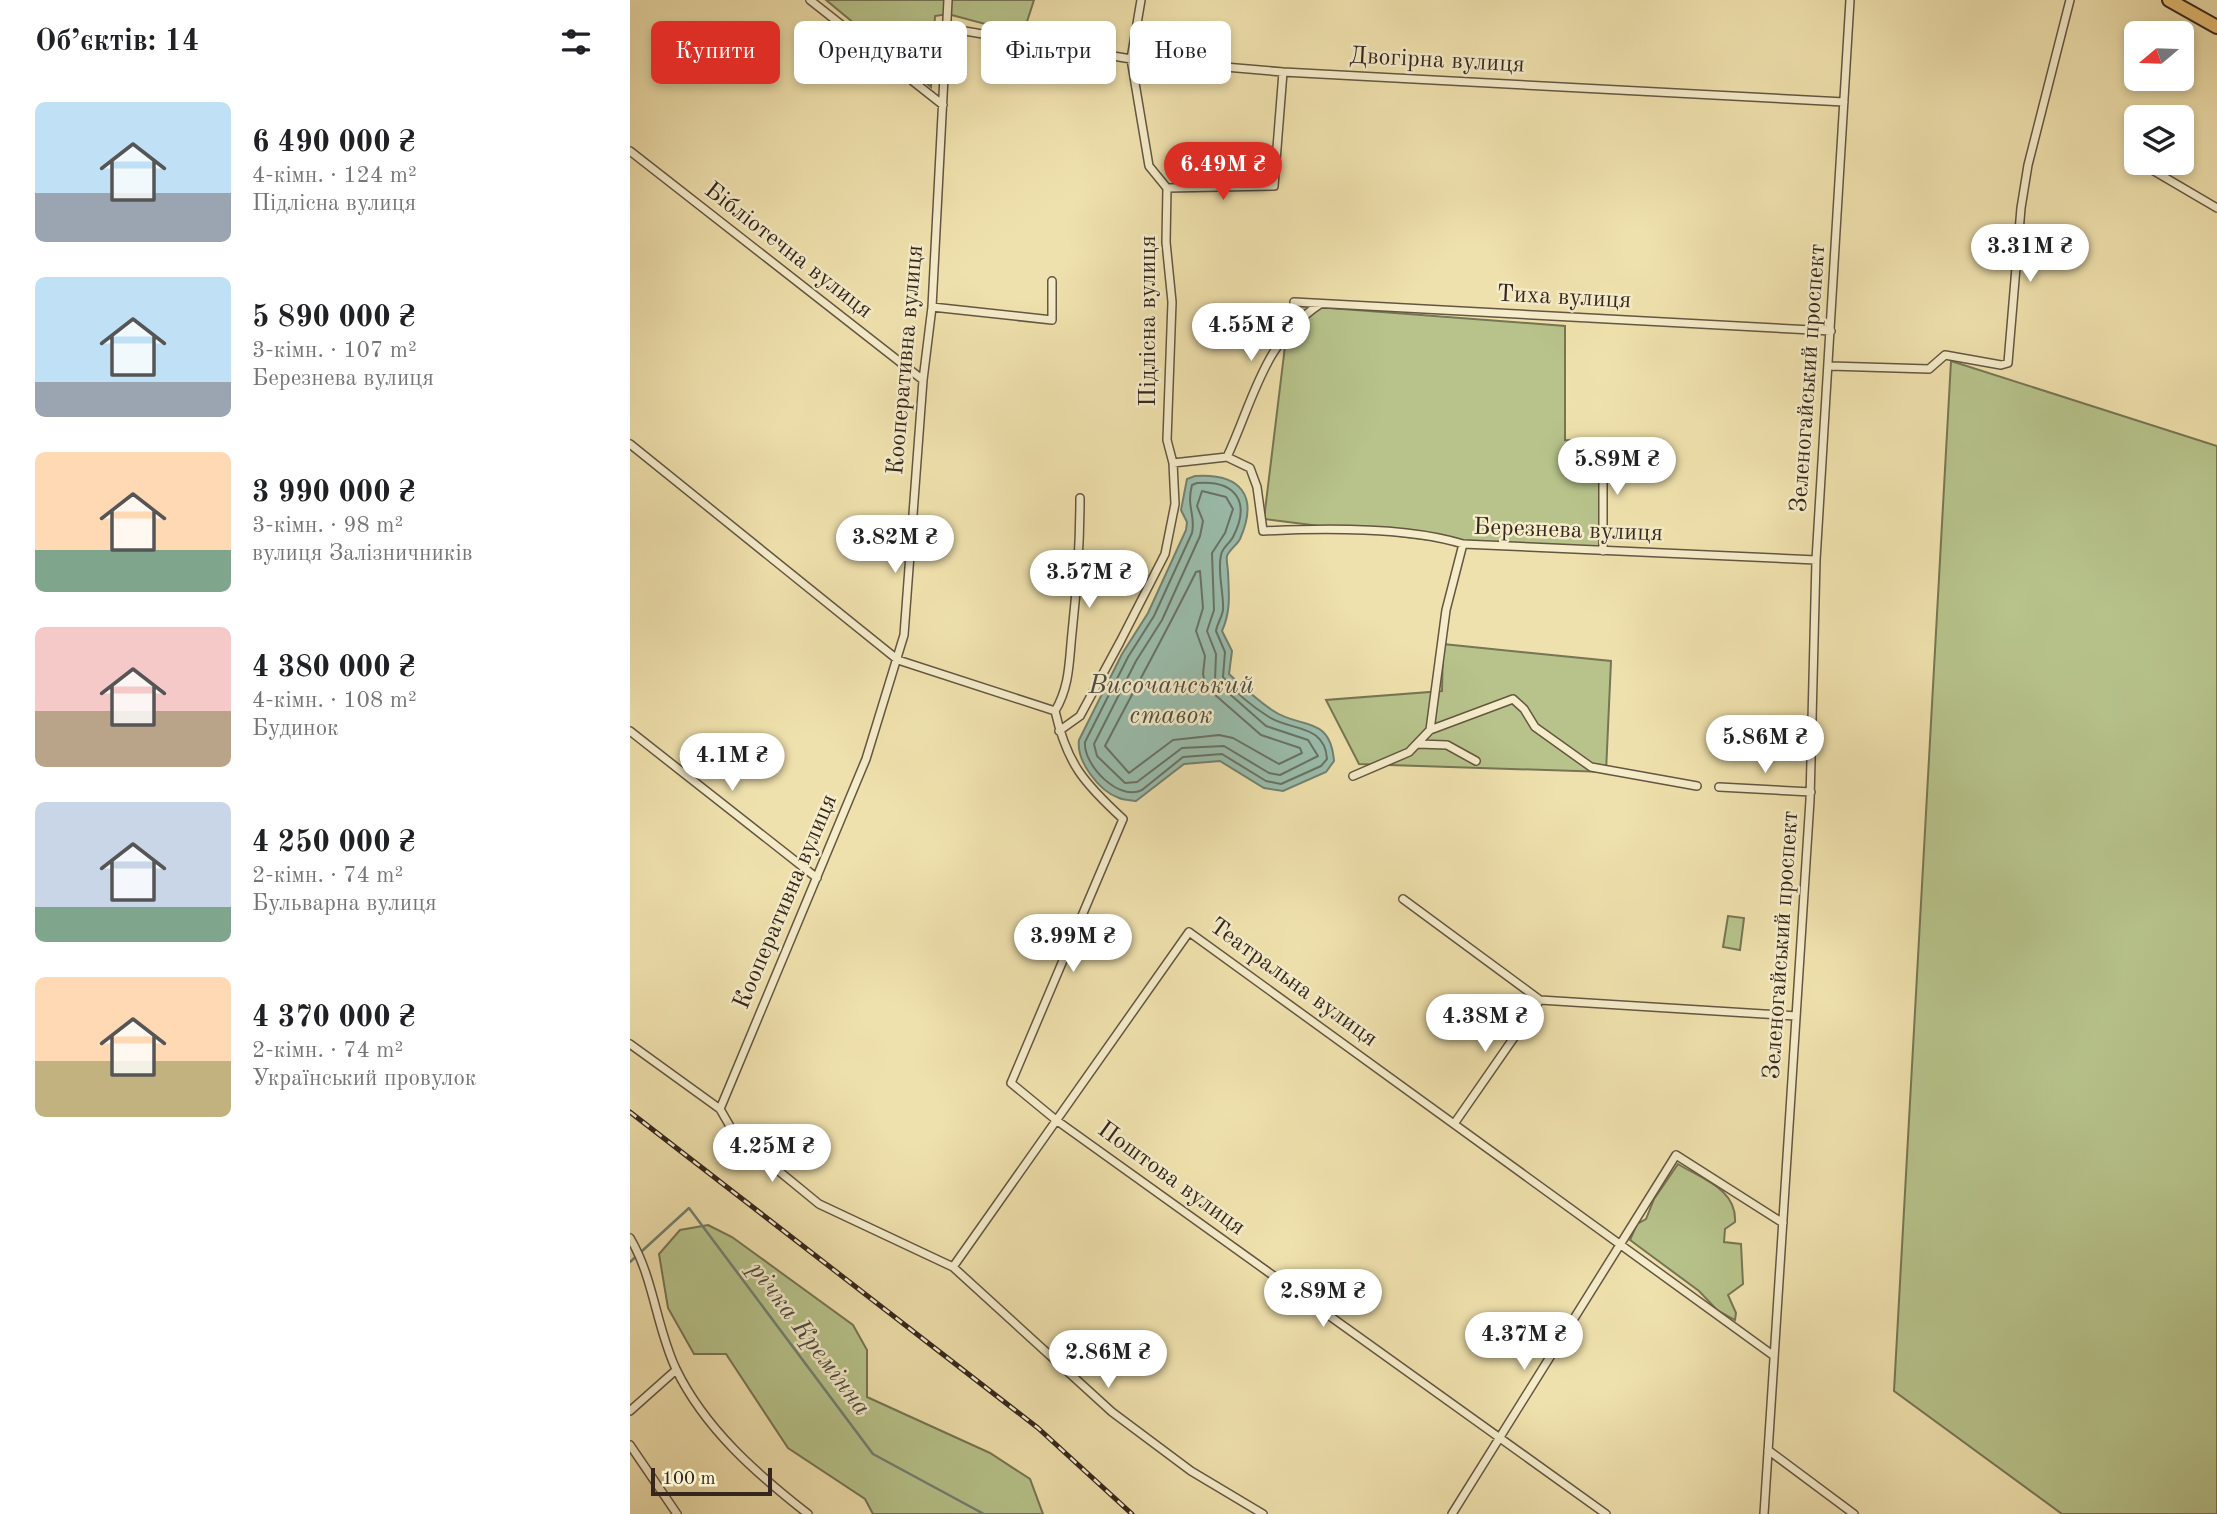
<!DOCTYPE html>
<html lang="uk">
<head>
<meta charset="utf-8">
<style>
	:root { --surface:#fff; --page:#f2f2f2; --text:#202124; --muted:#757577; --accent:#d93025 }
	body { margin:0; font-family:"Old Standard TT",serif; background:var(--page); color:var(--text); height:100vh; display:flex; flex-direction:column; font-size:26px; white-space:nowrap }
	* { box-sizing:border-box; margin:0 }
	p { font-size:23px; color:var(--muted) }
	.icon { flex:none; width:38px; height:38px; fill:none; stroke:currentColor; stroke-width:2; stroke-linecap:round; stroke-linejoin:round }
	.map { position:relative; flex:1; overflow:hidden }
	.drawer { display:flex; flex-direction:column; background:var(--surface); width:630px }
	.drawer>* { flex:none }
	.hud { position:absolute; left:21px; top:21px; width:665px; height:63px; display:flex; gap:14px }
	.needle { width:46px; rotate:251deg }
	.controls { position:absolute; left:1494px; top:21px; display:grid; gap:14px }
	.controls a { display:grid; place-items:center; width:70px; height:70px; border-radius:10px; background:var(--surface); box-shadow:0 4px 10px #0003; font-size:35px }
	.scale { position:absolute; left:21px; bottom:18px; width:121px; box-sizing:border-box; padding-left:7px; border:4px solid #35271e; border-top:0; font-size:19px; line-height:24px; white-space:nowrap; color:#35271e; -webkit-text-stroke:5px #f5ecca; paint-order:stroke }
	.price { position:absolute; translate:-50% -60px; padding:0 16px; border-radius:24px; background:#fff; color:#222; font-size:23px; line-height:46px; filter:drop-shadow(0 2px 4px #0008) }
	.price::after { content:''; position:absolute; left:50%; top:42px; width:21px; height:16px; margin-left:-10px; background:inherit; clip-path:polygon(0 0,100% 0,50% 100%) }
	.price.current { background:var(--accent); color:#fff }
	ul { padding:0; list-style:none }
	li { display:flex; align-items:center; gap:21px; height:175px; padding:0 35px }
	li span { display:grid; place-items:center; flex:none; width:196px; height:140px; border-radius:10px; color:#555 }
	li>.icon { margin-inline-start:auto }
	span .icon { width:84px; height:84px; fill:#fffc; stroke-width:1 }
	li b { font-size:30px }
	h2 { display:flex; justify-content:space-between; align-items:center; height:84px; padding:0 35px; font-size:30px }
	.chip { padding:0 24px; border-radius:10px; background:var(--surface); box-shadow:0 4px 10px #0003; font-size:24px; line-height:63px }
	.chip.current { background:var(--accent); color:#fff }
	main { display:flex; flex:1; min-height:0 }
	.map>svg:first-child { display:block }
	.green { fill:#b7c38b; stroke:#767554; stroke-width:2 }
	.water { fill:#9abdac; stroke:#728173; stroke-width:2 }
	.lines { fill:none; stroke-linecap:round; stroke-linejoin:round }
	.shore { stroke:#687265; stroke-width:2 }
	.stream { stroke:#728173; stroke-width:2.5 }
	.street-casing { stroke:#645642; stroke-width:10 }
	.highway-casing { stroke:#35271e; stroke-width:16 }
	.street { stroke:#f5ecca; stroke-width:7 }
	.highway { stroke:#e8c076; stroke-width:12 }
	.rail-casing { stroke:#35271e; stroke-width:5 }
	.rail { stroke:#f5ecca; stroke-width:2.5; stroke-dasharray:8; stroke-linecap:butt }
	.labels { text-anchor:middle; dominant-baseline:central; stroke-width:5; stroke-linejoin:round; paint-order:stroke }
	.street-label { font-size:24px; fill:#35271e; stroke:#f5ecca }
	.water-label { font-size:26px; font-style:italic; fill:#4e4c42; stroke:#f5ecca }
</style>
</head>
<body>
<main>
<section class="drawer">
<h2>Об’єктів: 14<svg class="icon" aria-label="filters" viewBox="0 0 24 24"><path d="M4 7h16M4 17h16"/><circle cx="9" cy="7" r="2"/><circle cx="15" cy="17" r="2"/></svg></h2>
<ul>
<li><span style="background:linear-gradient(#bfe0f5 65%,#9aa5b1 0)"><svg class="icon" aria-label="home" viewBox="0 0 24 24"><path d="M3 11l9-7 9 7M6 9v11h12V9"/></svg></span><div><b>6 490 000 ₴</b><p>4-кімн. · 124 m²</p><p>Підлісна вулиця</p></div></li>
<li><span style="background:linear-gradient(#bfe0f5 75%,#9aa5b1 0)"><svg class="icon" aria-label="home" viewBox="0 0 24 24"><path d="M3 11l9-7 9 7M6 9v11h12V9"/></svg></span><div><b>5 890 000 ₴</b><p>3-кімн. · 107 m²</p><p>Березнева вулиця</p></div></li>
<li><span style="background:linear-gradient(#ffd9b3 70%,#7fa58c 0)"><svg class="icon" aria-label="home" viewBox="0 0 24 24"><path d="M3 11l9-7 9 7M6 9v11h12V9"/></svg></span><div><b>3 990 000 ₴</b><p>3-кімн. · 98 m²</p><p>вулиця Залізничників</p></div></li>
<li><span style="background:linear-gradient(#f6c9c9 60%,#b9a48a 0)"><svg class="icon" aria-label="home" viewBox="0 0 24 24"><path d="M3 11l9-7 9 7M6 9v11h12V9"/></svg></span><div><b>4 380 000 ₴</b><p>4-кімн. · 108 m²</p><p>Будинок</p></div></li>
<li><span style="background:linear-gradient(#c9d6e8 75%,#7fa58c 0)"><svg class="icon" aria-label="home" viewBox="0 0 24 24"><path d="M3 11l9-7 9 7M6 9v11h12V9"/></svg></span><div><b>4 250 000 ₴</b><p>2-кімн. · 74 m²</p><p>Бульварна вулиця</p></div></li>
<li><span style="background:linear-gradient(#ffd9b3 60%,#c2b280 0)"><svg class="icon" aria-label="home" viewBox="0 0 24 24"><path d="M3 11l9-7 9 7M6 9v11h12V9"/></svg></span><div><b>4 370 000 ₴</b><p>2-кімн. · 74 m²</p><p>Український провулок</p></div></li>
</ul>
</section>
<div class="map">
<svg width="1587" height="1514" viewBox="0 0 1587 1514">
	<rect width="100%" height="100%" fill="#efe1ad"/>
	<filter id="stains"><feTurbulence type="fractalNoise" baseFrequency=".00286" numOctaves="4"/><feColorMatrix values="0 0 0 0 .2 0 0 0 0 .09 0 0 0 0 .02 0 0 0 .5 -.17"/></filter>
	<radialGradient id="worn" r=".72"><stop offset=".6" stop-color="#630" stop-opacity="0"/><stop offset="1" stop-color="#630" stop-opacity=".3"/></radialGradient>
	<path class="green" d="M196 0H404L393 34 318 14 305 16 301 87Z
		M660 305 935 326V440L973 442V551L833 544 634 519Z
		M1321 361 1587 446V1514H1432L1264 1391Z
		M813 644 981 661 976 772 729 764 696 700 812 691Z
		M1098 916 1114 918 1110 950 1093 947Z
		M1048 1164C1072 1179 1107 1189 1105 1222L1095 1229 1094 1242 1111 1244 1113 1284 1098 1295 1106 1313 1105 1320 1087 1310 1069 1291 1000 1240 1007 1224 1016 1219 1024 1199Z
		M78 1225 102 1237 223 1325 237 1350V1397L360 1453 400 1479 413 1514H243L235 1499 158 1448 96 1354H64L38 1308 29 1254 50 1230Z"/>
	<path class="water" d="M565 476C611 473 629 496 610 539 607 545 599 550 597 556 596 560 598 568 598 572 599 594 601 611 592 631L602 651 599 674C613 687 627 700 642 710 670 730 700 714 704 761L696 772 653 791 634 788 590 761 554 764 506 801C501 800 494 800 489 798 469 791 446 761 449 740L492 654 518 613 556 530 557 522 551 510 557 479Z"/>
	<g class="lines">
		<path class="shore" d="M567 483C606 480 621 502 603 537 600 543 592 548 591 555 587 572 594 593 593 610 592 617 587 624 586 631L595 652 593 677C605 692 623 707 639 717 661 731 695 724 697 759L691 766 651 784 636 781 592 754 553 757 512 790C489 802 453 765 455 742L498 657 524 616 562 533C566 515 556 507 562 485Z
			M572 491 596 497 603 509 595 533 582 553 584 610 577 631 586 654 585 681 636 726 678 740 688 756 650 775 639 773 594 746 552 748 507 782 495 783 467 756 464 744 506 661 532 620 570 536 573 521 567 506Z
			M570 571 573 608 566 631 575 656 573 674 576 687 631 735 670 748 672 753 649 764 603 738 589 735 543 740 499 773 475 746C505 688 537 631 566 572Z"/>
		<path class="stream" d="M0 1262 59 1208 243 1454 354 1514"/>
		<defs>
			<path id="street" d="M180 0 313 105
				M317 28 501 59 653 72 1214 102
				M0 151 293 380
				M1512 164 1587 208
				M537 188 644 186 653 72
				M664 302 1201 331
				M302 307 422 320V281
				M1200 366 1299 369 1315 355 1371 365 1378 363 1391 208 1398 165 1440 0
				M0 444 268 660 425 711
				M597 457C624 399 633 342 690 304
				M543 463 597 457 620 468 627 487 633 531C690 528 779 527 833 544
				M450 498C450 544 447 587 442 633 439 661 440 686 425 711 437 764 454 783 493 819L381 1083 426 1120 976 1514
				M973 551V442
				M800 730 816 610 833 544 1186 560
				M0 731 187 878
				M429 731 450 716 490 642 535 554 545 504 543 463 537 440 542 302 536 242 537 188 519 166 501 59 511 0
				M788 744 817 745 846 761
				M723 776 779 752 800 730 883 699 894 709 905 727 961 767 1067 786
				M1089 787 1181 792
				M773 899 910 1000 1166 1016
				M0 1044 90 1109 105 1135 189 1204 323 1267 482 1412 561 1471 633 1514
				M90 1109 236 759 274 635 293 380 302 307 318 0
				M824 1124 910 1000
				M0 1238C24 1278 26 1327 46 1369 75 1429 127 1474 178 1514
				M323 1267 559 932 1144 1356
				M0 1411 46 1370
				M0 1445 47 1514
				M1138 1450 1224 1514
				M822 1514 1046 1155 1153 1223
				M1134 1514 1180 800 1186 560 1220 0"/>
			<path id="highway" d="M1539 0 1587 27"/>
		</defs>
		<use href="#street" class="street-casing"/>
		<use href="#highway" class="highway-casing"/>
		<use href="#street" class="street"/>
		<use href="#highway" class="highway"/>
		<defs>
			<path id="rail" d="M0 1112 408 1428 502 1514"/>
		</defs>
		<use href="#rail" class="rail-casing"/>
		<use href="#rail" class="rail"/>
	</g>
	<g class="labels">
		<g class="street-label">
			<text transform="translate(807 61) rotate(3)">Двогірна вулиця</text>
			<text transform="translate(158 251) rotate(38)">Бібліотечна вулиця</text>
			<text transform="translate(934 298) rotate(3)">Тиха вулиця</text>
			<text transform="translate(519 321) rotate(-90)">Підлісна вулиця</text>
			<text transform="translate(276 360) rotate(-85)">Кооперативна вулиця</text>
			<text transform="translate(1179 378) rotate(-86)">Зеленогайський проспект</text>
			<text transform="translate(938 531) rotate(2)">Березнева вулиця</text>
			<text transform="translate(156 902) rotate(-67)">Кооперативна вулиця</text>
			<text transform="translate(1152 945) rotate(-86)">Зеленогайський проспект</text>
			<text transform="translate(663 983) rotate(36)">Театральна вулиця</text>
			<text transform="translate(541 1179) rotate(36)">Поштова вулиця</text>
		</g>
		<g class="water-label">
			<text x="541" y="686">Височанський<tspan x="541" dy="30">ставок</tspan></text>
			<text transform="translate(179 1339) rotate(53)">річка Кремінна</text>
		</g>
	</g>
	<rect width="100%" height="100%" filter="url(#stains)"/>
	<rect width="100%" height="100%" fill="url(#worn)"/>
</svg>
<div class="controls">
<a><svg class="needle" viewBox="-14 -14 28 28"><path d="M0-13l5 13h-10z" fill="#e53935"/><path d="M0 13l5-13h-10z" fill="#757577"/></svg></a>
<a><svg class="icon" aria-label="layers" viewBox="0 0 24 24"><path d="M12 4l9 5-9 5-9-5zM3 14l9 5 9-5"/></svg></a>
</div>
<div class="scale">100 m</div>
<b class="price current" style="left:593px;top:202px">6.49M ₴</b>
<b class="price" style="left:1400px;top:284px">3.31M ₴</b>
<b class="price" style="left:621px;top:363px">4.55M ₴</b>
<b class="price" style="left:987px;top:497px">5.89M ₴</b>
<b class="price" style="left:265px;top:575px">3.82M ₴</b>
<b class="price" style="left:459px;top:610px">3.57M ₴</b>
<b class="price" style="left:1135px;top:775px">5.86M ₴</b>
<b class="price" style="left:102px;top:793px">4.1M ₴</b>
<b class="price" style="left:443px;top:974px">3.99M ₴</b>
<b class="price" style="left:855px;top:1054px">4.38M ₴</b>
<b class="price" style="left:142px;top:1184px">4.25M ₴</b>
<b class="price" style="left:693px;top:1329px">2.89M ₴</b>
<b class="price" style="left:894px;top:1372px">4.37M ₴</b>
<b class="price" style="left:478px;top:1390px">2.86M ₴</b>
<div class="hud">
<a class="chip current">Купити</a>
<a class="chip">Орендувати</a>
<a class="chip">Фільтри</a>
<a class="chip">Нове</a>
</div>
</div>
</main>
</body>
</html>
